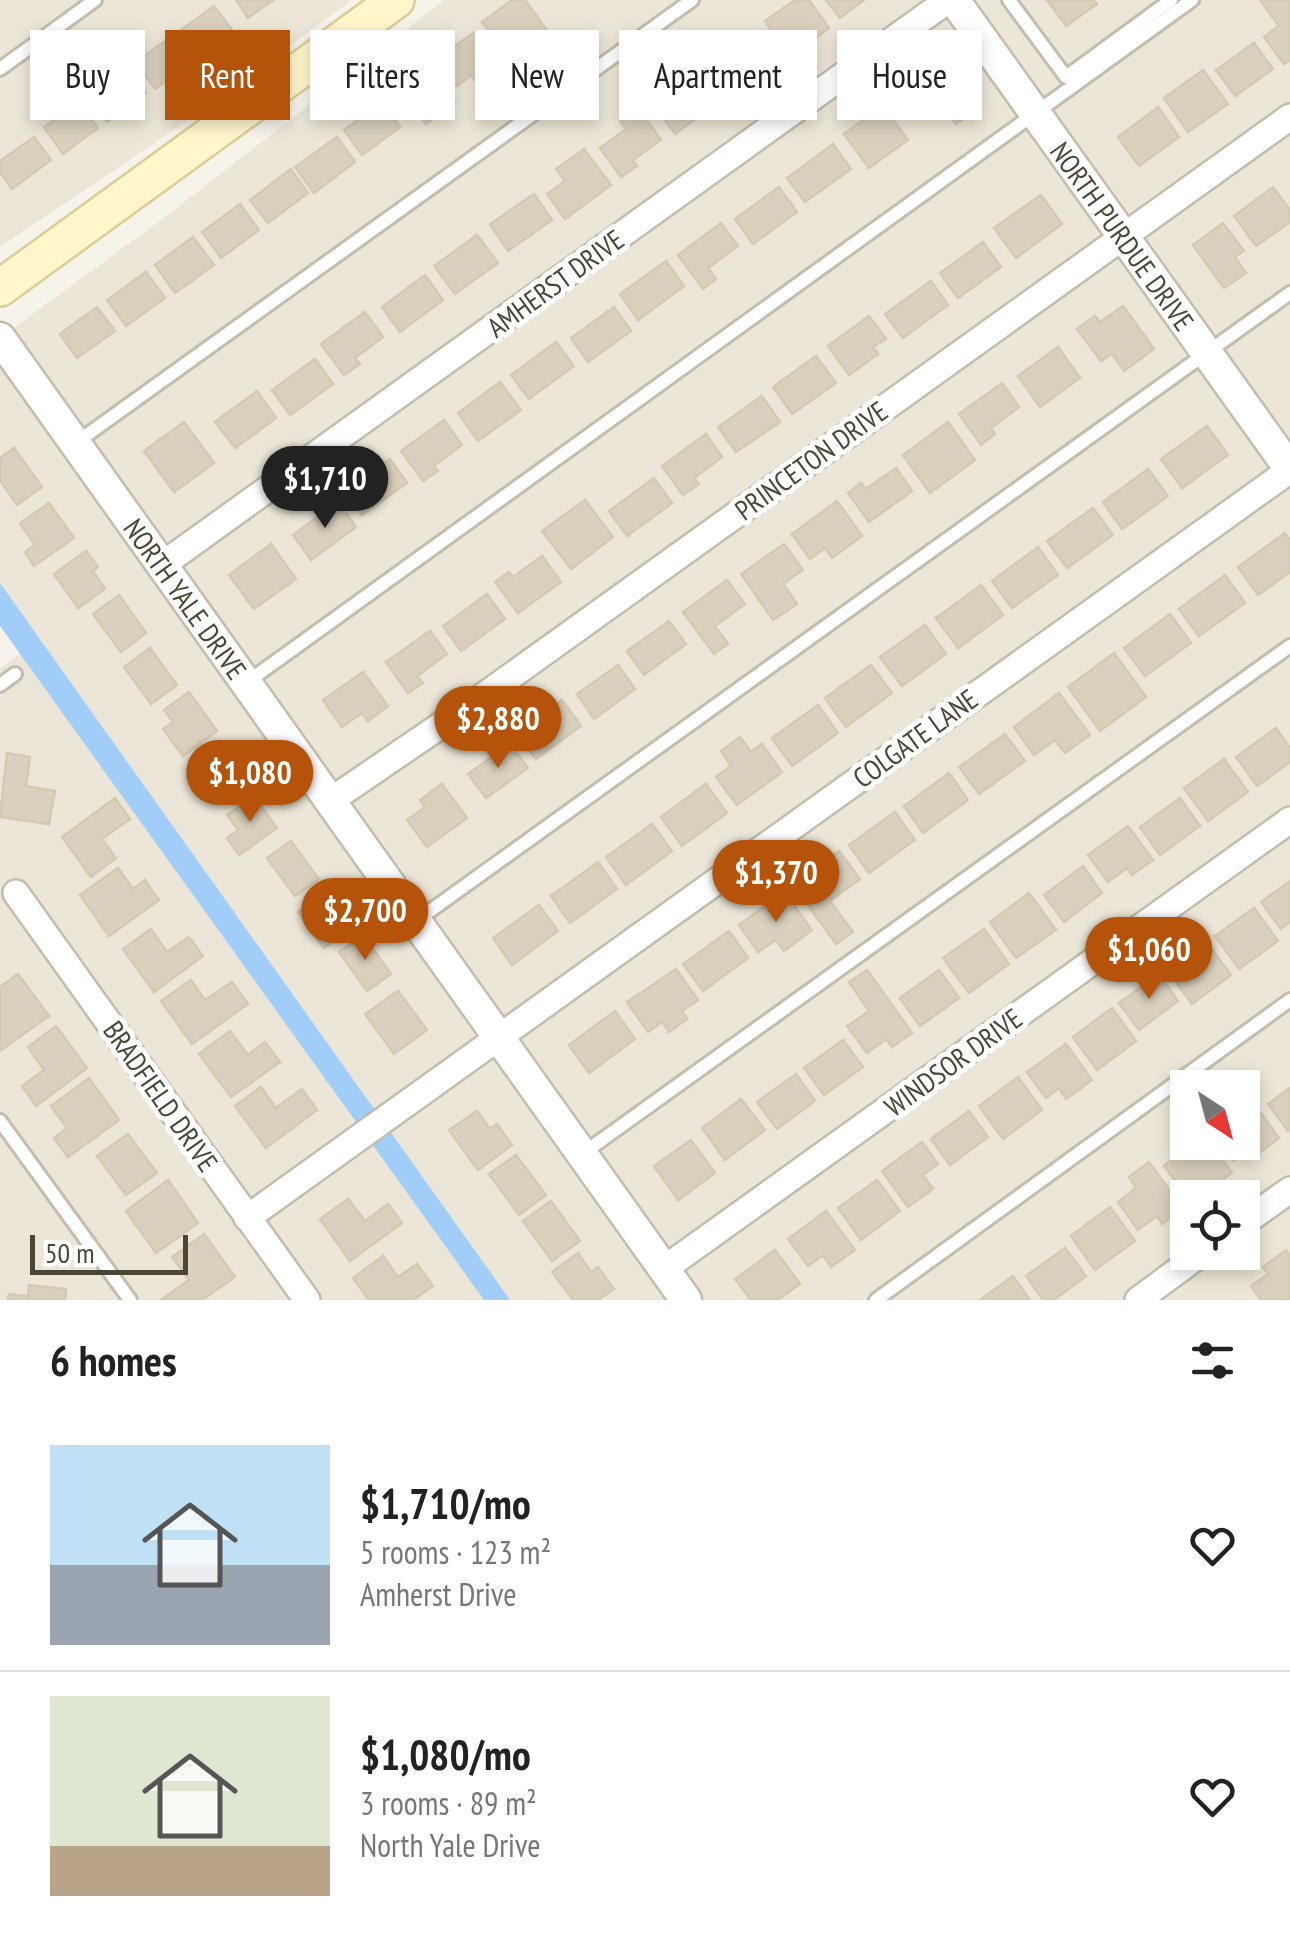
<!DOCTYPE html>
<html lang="en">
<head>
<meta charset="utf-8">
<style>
	:root { --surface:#fff; --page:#f6f6f6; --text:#222; --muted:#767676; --line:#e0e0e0; --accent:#b45309 }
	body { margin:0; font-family:"PT Sans Narrow",sans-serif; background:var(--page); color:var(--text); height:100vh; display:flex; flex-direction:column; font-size:38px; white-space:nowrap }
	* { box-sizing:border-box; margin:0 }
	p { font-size:32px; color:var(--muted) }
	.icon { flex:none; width:55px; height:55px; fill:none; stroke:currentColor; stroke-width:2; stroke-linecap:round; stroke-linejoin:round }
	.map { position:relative; height:1300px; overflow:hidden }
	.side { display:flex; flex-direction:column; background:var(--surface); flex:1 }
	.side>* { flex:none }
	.hud { position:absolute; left:30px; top:30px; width:1230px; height:90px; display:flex; gap:20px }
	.needle { width:65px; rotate:144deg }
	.fabs { position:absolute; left:1170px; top:1070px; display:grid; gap:20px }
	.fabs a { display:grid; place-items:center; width:90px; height:90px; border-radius:0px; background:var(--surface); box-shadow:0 5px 15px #0003; font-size:50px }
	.scale { position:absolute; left:30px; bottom:25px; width:158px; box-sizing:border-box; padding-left:10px; border:5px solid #4b4536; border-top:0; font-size:28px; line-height:35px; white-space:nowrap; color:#4b4536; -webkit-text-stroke:8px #fff; paint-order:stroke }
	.price { position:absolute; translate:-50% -85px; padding:0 22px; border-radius:35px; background:var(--accent); color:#fff; font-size:32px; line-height:65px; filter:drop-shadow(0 2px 5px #0008) }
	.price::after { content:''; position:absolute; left:50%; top:60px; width:30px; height:22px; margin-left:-15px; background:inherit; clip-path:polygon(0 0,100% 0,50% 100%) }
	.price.selected { background:#222; color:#fff }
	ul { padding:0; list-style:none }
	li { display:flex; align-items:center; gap:30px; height:250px; padding:0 50px }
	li+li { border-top:2px solid var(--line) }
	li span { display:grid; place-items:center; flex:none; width:280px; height:200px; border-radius:0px; color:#555 }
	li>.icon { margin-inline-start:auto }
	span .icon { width:120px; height:120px; fill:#fffc; stroke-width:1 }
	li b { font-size:42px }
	h2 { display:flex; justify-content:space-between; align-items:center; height:120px; padding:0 50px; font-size:42px }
	.tag { padding:0 35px; border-radius:0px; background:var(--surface); box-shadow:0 5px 15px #0003; font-size:35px; line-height:90px }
	.tag.selected { background:var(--accent); color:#fff }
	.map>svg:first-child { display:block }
	.residential { fill:#ebe6d7; fill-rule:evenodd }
	.water { fill:#a0cef9 }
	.building { fill:#d9d1bd; stroke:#d5c9b0; stroke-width:2.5 }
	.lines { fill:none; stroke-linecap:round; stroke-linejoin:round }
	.service-casing { stroke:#c3bdab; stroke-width:18 }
	.minor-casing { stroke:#c3bdab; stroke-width:30 }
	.tertiary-casing { stroke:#c3bdab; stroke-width:35 }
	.secondary-casing { stroke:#dbce94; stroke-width:40 }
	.service { stroke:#fff; stroke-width:12 }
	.minor { stroke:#fff; stroke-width:25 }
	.tertiary { stroke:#fff; stroke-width:30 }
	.secondary { stroke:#fff6cb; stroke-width:35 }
	.labels { text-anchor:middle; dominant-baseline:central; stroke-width:10; stroke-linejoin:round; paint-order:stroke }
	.street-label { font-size:28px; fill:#4b4536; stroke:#fff }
</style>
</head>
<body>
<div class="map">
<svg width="1290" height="1300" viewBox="0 0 1290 1300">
	<rect width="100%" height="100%" fill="#f6f3ea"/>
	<path class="residential" d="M0 0H352L206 108 0 247Z
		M444 0H1290V1300H0V668L33 644 0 597V338L164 218ZM1188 1088H1242V1142H1188ZM1188 1198H1242V1252H1188Z"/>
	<path class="water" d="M0 583 510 1300H484L0 626Z"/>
	<path class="building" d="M236 0H273L248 18Z
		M512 0H525L549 33 528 49 517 34 500 46 482 22Z
		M795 0H809L829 28 809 43 804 36 786 50 765 21Z
		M826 0H864L840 18Z
		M1047 0H1094L1097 4 1066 26Z
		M1260 0H1290V60L1284 64 1264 37 1279 26Z
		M214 6 233 31 200 55 181 30Z
		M476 31 494 56 487 61 495 72 478 84 471 75 457 86 437 59Z
		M176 33 195 59 155 89 136 62Z
		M752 34 774 65 731 96 709 65Z
		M1254 43 1273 69 1235 96 1216 70Z
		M120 59 146 93 107 122 89 98 110 81 103 72Z
		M945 62 979 108 956 124 942 105 928 116 909 89Z
		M429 67 455 103 426 124 418 112 409 119 391 95Z
		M1203 70 1228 104 1188 132 1164 98Z
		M700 79 717 103 675 134 658 110Z
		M79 102 98 128 63 154 44 127Z
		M382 102 400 127 362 155 344 130Z
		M883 106 908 140 869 168 844 134Z
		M1158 107 1179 137 1139 166 1118 137Z
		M638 108 661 140 633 160 637 166 621 177 600 148 626 129 620 121Z
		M34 137 51 160 12 189 0 172V161Z
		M337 137 355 162 314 193 295 167Z
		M833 144 851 169 805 202 787 178Z
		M584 149 611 185 565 219 547 194 565 181 556 169Z
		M291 169 308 193 268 223 250 200Z
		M779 187 797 212 753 244 735 219Z
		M1273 187 1290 210V222L1256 246 1234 216Z
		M534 194 552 220 508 251 490 224Z
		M1041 195 1062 224 1016 258 994 228Z
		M240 204 259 230 221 258 202 232Z
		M721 223 738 246 708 268 716 279 703 289 678 255Z
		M1223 223 1244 251 1235 257 1246 273 1224 288 1193 245Z
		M477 235 498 263 455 294 434 266Z
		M193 237 214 265 175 293 155 265Z
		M983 242 1001 267 958 298 940 273Z
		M666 261 684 286 638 320 620 294Z
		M146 272 165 298 126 326 107 300Z
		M425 275 443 300 400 332 382 307Z
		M931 281 948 305 903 338 885 314Z
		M1123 306 1154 349 1124 371 1112 354 1101 361 1077 329 1095 316 1100 322Z
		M97 307 115 331 77 358 60 334Z
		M614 307 631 331 588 362 571 338Z
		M365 312 383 337 355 358 360 364 344 375 321 344Z
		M869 316 886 339 873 347 878 354 849 375 828 346Z
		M556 342 574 366 529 399 511 375Z
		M1058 347 1080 378 1040 407 1018 376Z
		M816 356 836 383 792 414 773 387Z
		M315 359 333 384 290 415 272 390Z
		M500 382 521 410 478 441 458 413Z
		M1002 383 1019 407 991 428 995 434 981 445 959 414Z
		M257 391 276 418 235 448 215 422Z
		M762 396 780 422 736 452 718 427Z
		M444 420 462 445 434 466 438 471 423 481 401 451Z
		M184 422 214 463 174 492 144 451Z
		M948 422 975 460 930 493 903 455Z
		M1207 426 1228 455 1182 488 1161 459Z
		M706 434 722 457 694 478 699 484 683 495 662 466Z
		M14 448 42 487 17 505 0 480V458Z
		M390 459 407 483 362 515 345 491Z
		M896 468 912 491 869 522 848 493 861 483 866 489Z
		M1148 469 1168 496 1122 529 1103 502Z
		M654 478 672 503 627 536 609 511Z
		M585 500 613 537 571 569 542 531Z
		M837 501 862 536 832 558 825 548 810 559 792 534Z
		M338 502 356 527 311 560 293 535Z
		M49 503 74 538 34 566 25 552 35 545 20 523Z
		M1093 508 1113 535 1067 568 1047 541Z
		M1285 533 1290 540V572L1258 595 1238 567Z
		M271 544 296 579 254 609 229 575Z
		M784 544 803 570 783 584 797 604 773 620 741 574Z
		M1038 547 1058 575 1012 608 992 581Z
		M86 551 98 567 93 571 105 589 78 608 54 574Z
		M542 556 561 582 518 613 495 582 509 572 513 577Z
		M1225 575 1245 603 1199 636 1179 609Z
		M727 580 745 604 715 626 728 644 714 654 683 612Z
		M981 585 1003 615 958 648 936 618Z
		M487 594 505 619 461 651 443 626Z
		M119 595 146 633 121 652 93 614Z
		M1170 614 1191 643 1145 676 1124 648Z
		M669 621 686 644 644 675 627 651Z
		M925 625 946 654 902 686 880 657Z
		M430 631 447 654 417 676 423 683 408 693 386 662Z
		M150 648 177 685 151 704 124 667Z
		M1114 653 1146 697 1100 731 1068 687Z
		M618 665 635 689 594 719 577 694Z
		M871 665 892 693 846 727 825 698Z
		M363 672 388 706 368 721 362 713 342 727 323 700Z
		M189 692 217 731 183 756 163 729 173 722 164 710Z
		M1059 693 1090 735 1065 753 1055 740 1034 755 1014 727Z
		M562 700 581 726 536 759 517 733Z
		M818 705 838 733 792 766 772 738Z
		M1276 728 1290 748V762L1257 786 1236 757Z
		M1005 734 1025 761 979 794 959 767Z
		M740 737 751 752 762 744 782 772 737 805 716 777 731 766 721 751Z
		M510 744 528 768 486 798 468 774Z
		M222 748 232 762 237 759 252 780 221 803 195 767Z
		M7 753 30 757 26 786 55 791 49 824 0 817Z
		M1224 759 1248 792 1208 821 1184 788Z
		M949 773 968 800 923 833 904 806Z
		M442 784 467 818 427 847 407 820 425 807 420 800Z
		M706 784 727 813 682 846 661 817Z
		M254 796 277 828 239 855 227 838 238 830 227 815Z
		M115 798 130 819 102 839 116 858 91 877 62 837Z
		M1180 798 1200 826 1160 855 1140 827Z
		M895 812 915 840 869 873 849 845Z
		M652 824 672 851 626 885 606 857Z
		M1128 826 1153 860 1132 875 1127 868 1108 882 1088 855Z
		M291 841 319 879 295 896 267 858Z
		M839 851 860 879 830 901 853 932 836 944 793 885Z
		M598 862 617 889 570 923 551 896Z
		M1083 866 1102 893 1064 922 1044 895Z
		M118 868 133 889 145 880 159 900 109 936 80 895Z
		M1290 881V922L1281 929 1261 902Z
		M325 892 352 928 324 948 298 912Z
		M784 892 812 930 784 951 776 940 758 952 739 925Z
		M1029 893 1056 930 1016 958 990 922Z
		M539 905 558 931 512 965 493 938Z
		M1254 908 1278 941 1239 969 1215 936Z
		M151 929 167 952 189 937 203 956 154 992 123 949Z
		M984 929 1009 964 969 993 943 958Z
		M729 931 748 958 703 991 683 964Z
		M363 935 391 974 367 991 339 952Z
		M1204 938 1231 975 1192 1004 1165 967Z
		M676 969 698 1000 682 1011 687 1019 669 1032 662 1022 648 1032 627 1002Z
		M867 970 912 1033 892 1047 886 1039 867 1053 847 1026 869 1011 849 982Z
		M939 970 959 998 920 1026 900 998Z
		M18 974 49 1016 0 1051V987Z
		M1159 974 1178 1001 1139 1030 1119 1003Z
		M191 980 205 1000 232 982 248 1004 192 1044 161 1001Z
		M398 991 427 1030 394 1054 365 1014Z
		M1112 1008 1136 1041 1097 1070 1073 1037Z
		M615 1011 635 1039 589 1073 569 1045Z
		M56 1026 87 1068 36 1106 22 1086 44 1070 28 1047Z
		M230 1031 248 1055 265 1042 280 1062 231 1097 199 1054Z
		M843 1040 863 1067 824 1095 804 1068Z
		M1066 1044 1092 1080 1066 1099 1059 1088 1046 1098 1027 1072Z
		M796 1074 815 1101 777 1129 757 1102Z
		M1018 1077 1042 1110 1003 1139 979 1106Z
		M89 1078 119 1120 68 1157 54 1138 67 1128 51 1106Z
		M261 1087 276 1108 302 1089 317 1110 266 1148 235 1106Z
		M1290 1088V1129L1288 1131 1268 1104Z
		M741 1099 765 1130 725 1160 702 1128Z
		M1253 1102 1279 1138 1258 1154 1253 1146 1233 1160 1220 1142H1242V1109Z
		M477 1111 490 1129 497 1124 512 1145 478 1170 449 1130Z
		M969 1111 988 1137 950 1165 931 1139Z
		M128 1134 157 1173 126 1195 97 1156Z
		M691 1140 715 1173 678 1200 654 1166Z
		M922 1142 938 1164 923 1175 933 1189 908 1207 882 1171Z
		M1196 1142H1210L1232 1173 1210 1189 1205 1181 1186 1195 1164 1166Z
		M516 1155 546 1195 519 1215 489 1174Z
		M1149 1162 1183 1209 1162 1224 1157 1216 1138 1230 1118 1202 1136 1188 1129 1177Z
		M168 1180 198 1223 156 1253 126 1211Z
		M877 1180 900 1211 861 1240 838 1208Z
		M348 1199 365 1221 388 1204 402 1223 350 1261 320 1219Z
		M551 1201 580 1241 552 1261 523 1221Z
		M1110 1207 1135 1241 1095 1270 1071 1236Z
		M826 1211 855 1250 831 1267 823 1255 808 1266 788 1239Z
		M204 1234 235 1277 202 1300H161L189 1280 172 1257Z
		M1065 1248 1086 1276 1054 1300H1043L1026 1276Z
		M775 1250 800 1284 778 1300H751L735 1279Z
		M1286 1250 1290 1256V1300H1261L1251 1286 1268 1274 1263 1267Z
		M578 1253 591 1272 598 1267 614 1289 598 1300H573L552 1272Z
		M383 1256 398 1277 417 1264 433 1286 413 1300H369L353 1278Z
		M1013 1276 1030 1300H980Z
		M29 1285 66 1289 65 1300H8L9 1294 28 1296Z"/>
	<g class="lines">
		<defs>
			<path id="service" d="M1009 0 1066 77 1171 0
				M0 69 95 0
				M77 442 692 0
				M246 683 1192 0
				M0 685 15 674
				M416 921 1290 293
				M0 1121 130 1300
				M582 1154 1290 646
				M876 1300 1290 1000"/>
			<path id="minor" d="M162 565 948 0
				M330 801 475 702 1290 117
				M16 893 307 1300
				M247 1218 1290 470
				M1242 1224 1290 1190
				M664 1269 1290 820
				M1138 1300 1203 1252"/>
			<g id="tertiary">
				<path id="s1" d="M954 0 1290 469"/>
				<path id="s2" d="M0 338 686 1300"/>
			</g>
			<path id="secondary" d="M0 288 396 0"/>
		</defs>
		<use href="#service" class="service-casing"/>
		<use href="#minor" class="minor-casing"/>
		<use href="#tertiary" class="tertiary-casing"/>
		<use href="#secondary" class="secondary-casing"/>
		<use href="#service" class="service"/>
		<use href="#minor" class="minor"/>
		<use href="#tertiary" class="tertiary"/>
		<use href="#secondary" class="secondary"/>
	</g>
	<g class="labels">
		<g class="street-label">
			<text stroke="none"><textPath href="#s1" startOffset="290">NORTH PURDUE DRIVE</textPath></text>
			<text transform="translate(555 283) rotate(-36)">AMHERST DRIVE</text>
			<text transform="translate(811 460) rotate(-36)">PRINCETON DRIVE</text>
			<text stroke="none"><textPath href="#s2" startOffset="320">NORTH YALE DRIVE</textPath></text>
			<text transform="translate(915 738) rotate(-36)">COLGATE LANE</text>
			<text transform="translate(953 1062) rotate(-36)">WINDSOR DRIVE</text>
			<text transform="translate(161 1096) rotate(55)">BRADFIELD DRIVE</text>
		</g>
	</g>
</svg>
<div class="fabs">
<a><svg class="needle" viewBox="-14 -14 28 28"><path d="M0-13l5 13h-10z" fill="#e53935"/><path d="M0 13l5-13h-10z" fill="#767676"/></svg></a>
<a><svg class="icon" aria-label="locate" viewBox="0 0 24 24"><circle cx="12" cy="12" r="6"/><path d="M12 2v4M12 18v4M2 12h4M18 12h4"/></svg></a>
</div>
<div class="scale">50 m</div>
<b class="price selected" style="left:325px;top:531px">$1,710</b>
<b class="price" style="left:498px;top:771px">$2,880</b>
<b class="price" style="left:250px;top:825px">$1,080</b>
<b class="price" style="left:776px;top:925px">$1,370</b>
<b class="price" style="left:365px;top:963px">$2,700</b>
<b class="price" style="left:1149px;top:1002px">$1,060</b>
<div class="hud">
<a class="tag">Buy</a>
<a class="tag selected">Rent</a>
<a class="tag">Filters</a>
<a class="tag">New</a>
<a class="tag">Apartment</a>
<a class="tag">House</a>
</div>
</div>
<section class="side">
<h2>6 homes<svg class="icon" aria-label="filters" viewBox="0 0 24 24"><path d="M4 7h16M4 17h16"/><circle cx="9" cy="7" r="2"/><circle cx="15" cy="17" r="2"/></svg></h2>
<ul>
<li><span style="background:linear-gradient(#bfe0f5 60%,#9aa5b1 0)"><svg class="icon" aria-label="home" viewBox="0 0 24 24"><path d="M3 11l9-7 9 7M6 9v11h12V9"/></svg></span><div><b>$1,710/mo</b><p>5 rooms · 123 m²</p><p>Amherst Drive</p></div><svg class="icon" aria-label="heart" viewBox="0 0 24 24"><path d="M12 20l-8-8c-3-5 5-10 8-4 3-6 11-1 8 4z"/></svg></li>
<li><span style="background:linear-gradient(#dfe7d0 75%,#b9a48a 0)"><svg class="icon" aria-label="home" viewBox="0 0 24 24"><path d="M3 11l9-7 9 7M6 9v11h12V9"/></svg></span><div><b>$1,080/mo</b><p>3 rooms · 89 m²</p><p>North Yale Drive</p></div><svg class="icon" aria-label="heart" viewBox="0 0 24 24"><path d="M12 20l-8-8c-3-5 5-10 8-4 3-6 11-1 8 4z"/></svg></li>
</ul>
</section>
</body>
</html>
